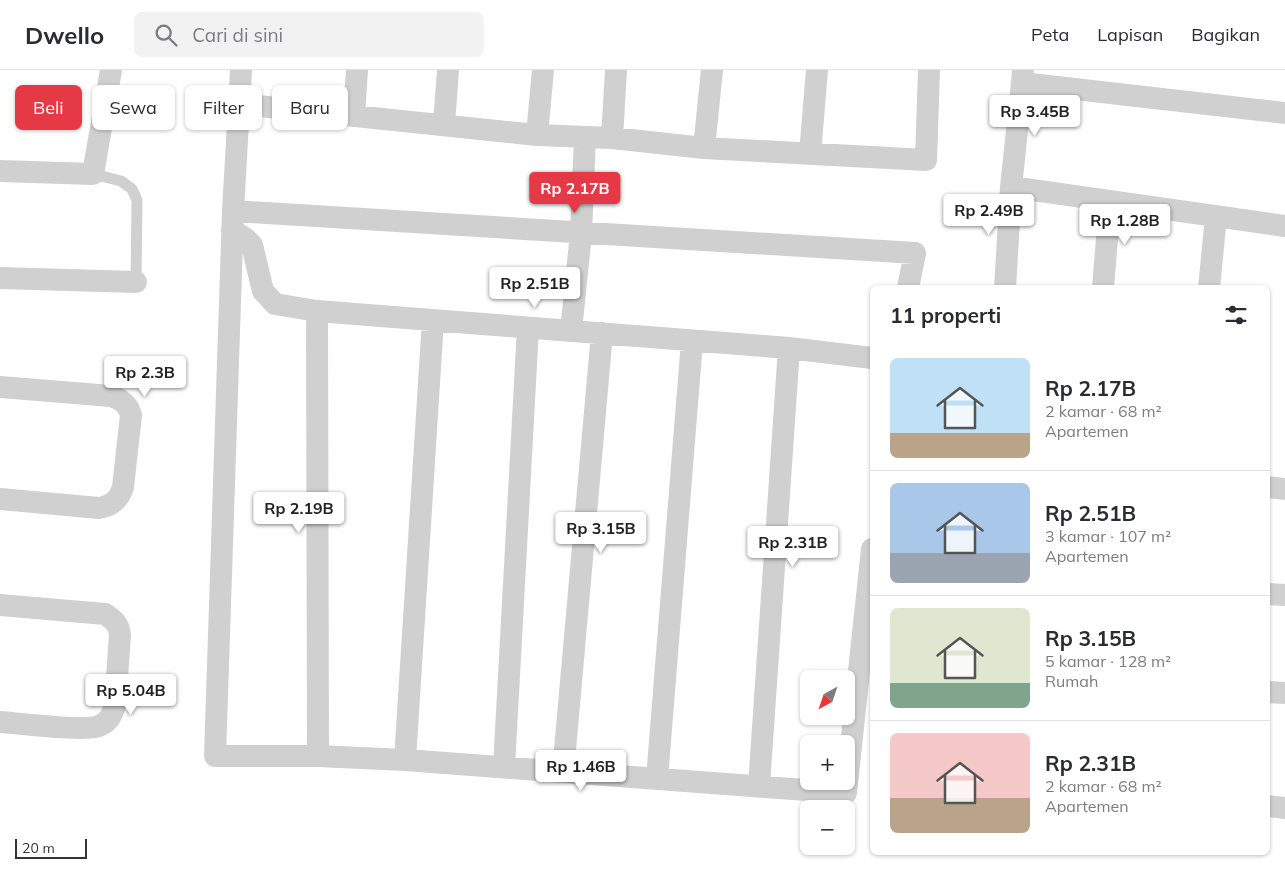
<!DOCTYPE html>
<html lang="id">
<head>
<meta charset="utf-8">
<style>
	:root { --surface:#fff; --page:#f2f2f3; --text:#2b2b33; --muted:#7c7c81; --line:#e1e1e2; --accent:#e63946 }
	body { margin:0; font-family:Mulish,sans-serif; background:var(--page); color:var(--text); height:100vh; display:flex; flex-direction:column; font-size:19px; white-space:nowrap }
	* { box-sizing:border-box; margin:0 }
	p { font-size:16px; color:var(--muted) }
	.icon { flex:none; width:28px; height:28px; fill:none; stroke:currentColor; stroke-width:2; stroke-linecap:round; stroke-linejoin:round }
	.map { position:relative; flex:1; overflow:hidden }
	.details { position:absolute; left:870px; top:215px; width:400px; height:570px; display:flex; flex-direction:column; background:var(--surface); border-radius:8px; box-shadow:0 1px 4px #0004 }
	.details>* { flex:none }
	.guide { position:absolute; left:15px; top:15px; width:475px; height:45px; display:flex; gap:10px }
	.needle { width:32px; rotate:220deg }
	.controls { position:absolute; left:800px; top:600px; display:grid; gap:10px }
	.controls a { display:grid; place-items:center; width:55px; height:55px; border-radius:8px; background:var(--surface); box-shadow:0 1px 4px #0004; font-size:25px }
	.scale { position:absolute; left:15px; bottom:12px; width:72px; box-sizing:border-box; padding-left:5px; border:2px solid #333; border-top:0; font-size:14px; line-height:18px; white-space:nowrap; color:#333; -webkit-text-stroke:4px #fff; paint-order:stroke }
	.price { position:absolute; translate:-50% -42px; padding:0 11px; border-radius:5px; background:#fff; color:#222; font-size:16px; line-height:32px; filter:drop-shadow(0 1px 2px #0008) }
	.price::after { content:''; position:absolute; left:50%; top:30px; width:15px; height:11px; margin-left:-8px; background:inherit; clip-path:polygon(0 0,100% 0,50% 100%) }
	.price.selected { background:var(--accent); color:#fff }
	ul { padding:0; list-style:none }
	li { display:flex; align-items:center; gap:15px; height:125px; padding:0 20px }
	li+li { border-top:1px solid var(--line) }
	li span { display:grid; place-items:center; flex:none; width:140px; height:100px; border-radius:8px; color:#555 }
	li>.icon { margin-inline-start:auto }
	span .icon { width:60px; height:60px; fill:#fffc; stroke-width:1 }
	li b { font-size:21px }
	h2 { display:flex; justify-content:space-between; align-items:center; height:60px; padding:0 20px; font-size:21px }
	.tag { padding:0 18px; border-radius:8px; background:var(--surface); box-shadow:0 1px 4px #0004; font-size:18px; line-height:45px }
	.tag.selected { background:var(--accent); color:#fff }
	header { display:flex; align-items:center; gap:30px; box-sizing:border-box; height:70px; padding:0 25px; background:var(--surface); border-bottom:1px solid var(--line) }
	header strong { font-size:24px }
	nav { display:flex; gap:28px; margin-inline-start:auto; font-size:18px }
	.search { width:350px; height:45px; background:var(--page); display:flex; align-items:center; gap:12px; box-sizing:border-box; padding:0 18px; border-radius:8px; color:var(--muted); font-size:19px }
	.map>svg:first-child { display:block }
	.lines { fill:none; stroke-linecap:round; stroke-linejoin:round }
	.lane { stroke:#d0d0d0; stroke-width:11 }
	.street { stroke:#d0d0d0; stroke-width:22 }
</style>
</head>
<body>
<header>
<strong>Dwello</strong>
<div class="search"><svg class="icon" aria-label="search" viewBox="0 0 24 24"><circle cx="10" cy="10" r="6"/><path d="M15 15l6 6"/></svg>Cari di sini</div>
<nav><a>Peta</a><a>Lapisan</a><a>Bagikan</a></nav>
</header>
<div class="map">
<svg width="1285" height="801" viewBox="0 0 1285 801">
	<rect width="100%" height="100%" fill="#fff"/>
	<g class="lines">
		<path class="lane" d="M93 104 121 111 132 119 137 130 136 212"/>
		<path class="street" d="M241 0 233 141 215 686H318L405 690 846 723 872 479
			M1023 0 1022 13 1285 43
			M239 34 537 65 612 68 704 78 926 90 929 0
			M354 46 357 0
			M444 55 448 0
			M537 65 543 0
			M612 68 616 0
			M704 78 712 0
			M810 84 817 0
			M0 101 93 104 111 0
			M1011 117 1285 156
			M233 141 915 183 908 218
			M232 160 245 168 252 175 263 221 275 234 317 241 789 278 872 288
			M0 208 136 212
			M1005 218 1011 117 1022 13
			M1103 218 1110 131
			M1209 218 1216 146
			M317 241 318 686
			M571 261 581 163 585 67
			M0 317 111 326C121 329 128 334 131 345L123 417C119 430 112 436 99 438L0 429
			M1268 417 1285 419
			M1268 524 1285 525
			M0 535 105 544C114 550 119 554 120 565L115 635C112 645 109 652 99 656 86 662 18 653 0 652
			M1268 622 1285 623
			M405 690 433 250
			M504 697 528 258
			M563 702 602 263
			M657 709 692 271
			M759 716 789 278
			M1268 736 1285 738"/>
	</g>
</svg>
<div class="controls">
<a><svg class="needle" viewBox="-14 -14 28 28"><path d="M0-13l5 13h-10z" fill="#e53935"/><path d="M0 13l5-13h-10z" fill="#7c7c81"/></svg></a>
<a>+</a>
<a>−</a>
</div>
<div class="scale">20 m</div>
<b class="price" style="left:1035px;top:67px">Rp 3.45B</b>
<b class="price selected" style="left:575px;top:144px">Rp 2.17B</b>
<b class="price" style="left:989px;top:166px">Rp 2.49B</b>
<b class="price" style="left:1125px;top:176px">Rp 1.28B</b>
<b class="price" style="left:535px;top:239px">Rp 2.51B</b>
<b class="price" style="left:145px;top:328px">Rp 2.3B</b>
<b class="price" style="left:299px;top:464px">Rp 2.19B</b>
<b class="price" style="left:601px;top:484px">Rp 3.15B</b>
<b class="price" style="left:793px;top:498px">Rp 2.31B</b>
<b class="price" style="left:131px;top:646px">Rp 5.04B</b>
<b class="price" style="left:581px;top:722px">Rp 1.46B</b>
<div class="guide">
<a class="tag selected">Beli</a>
<a class="tag">Sewa</a>
<a class="tag">Filter</a>
<a class="tag">Baru</a>
</div>
<section class="details">
<h2>11 properti<svg class="icon" aria-label="filters" viewBox="0 0 24 24"><path d="M4 7h16M4 17h16"/><circle cx="9" cy="7" r="2"/><circle cx="15" cy="17" r="2"/></svg></h2>
<ul>
<li><span style="background:linear-gradient(#bfe0f5 75%,#b9a48a 0)"><svg class="icon" aria-label="home" viewBox="0 0 24 24"><path d="M3 11l9-7 9 7M6 9v11h12V9"/></svg></span><div><b>Rp 2.17B</b><p>2 kamar · 68 m²</p><p>Apartemen</p></div></li>
<li><span style="background:linear-gradient(#a9c7e8 70%,#9aa5b1 0)"><svg class="icon" aria-label="home" viewBox="0 0 24 24"><path d="M3 11l9-7 9 7M6 9v11h12V9"/></svg></span><div><b>Rp 2.51B</b><p>3 kamar · 107 m²</p><p>Apartemen</p></div></li>
<li><span style="background:linear-gradient(#dfe7d0 75%,#7fa58c 0)"><svg class="icon" aria-label="home" viewBox="0 0 24 24"><path d="M3 11l9-7 9 7M6 9v11h12V9"/></svg></span><div><b>Rp 3.15B</b><p>5 kamar · 128 m²</p><p>Rumah</p></div></li>
<li><span style="background:linear-gradient(#f6c9c9 65%,#b9a48a 0)"><svg class="icon" aria-label="home" viewBox="0 0 24 24"><path d="M3 11l9-7 9 7M6 9v11h12V9"/></svg></span><div><b>Rp 2.31B</b><p>2 kamar · 68 m²</p><p>Apartemen</p></div></li>
</ul>
</section>
</div>
</body>
</html>
